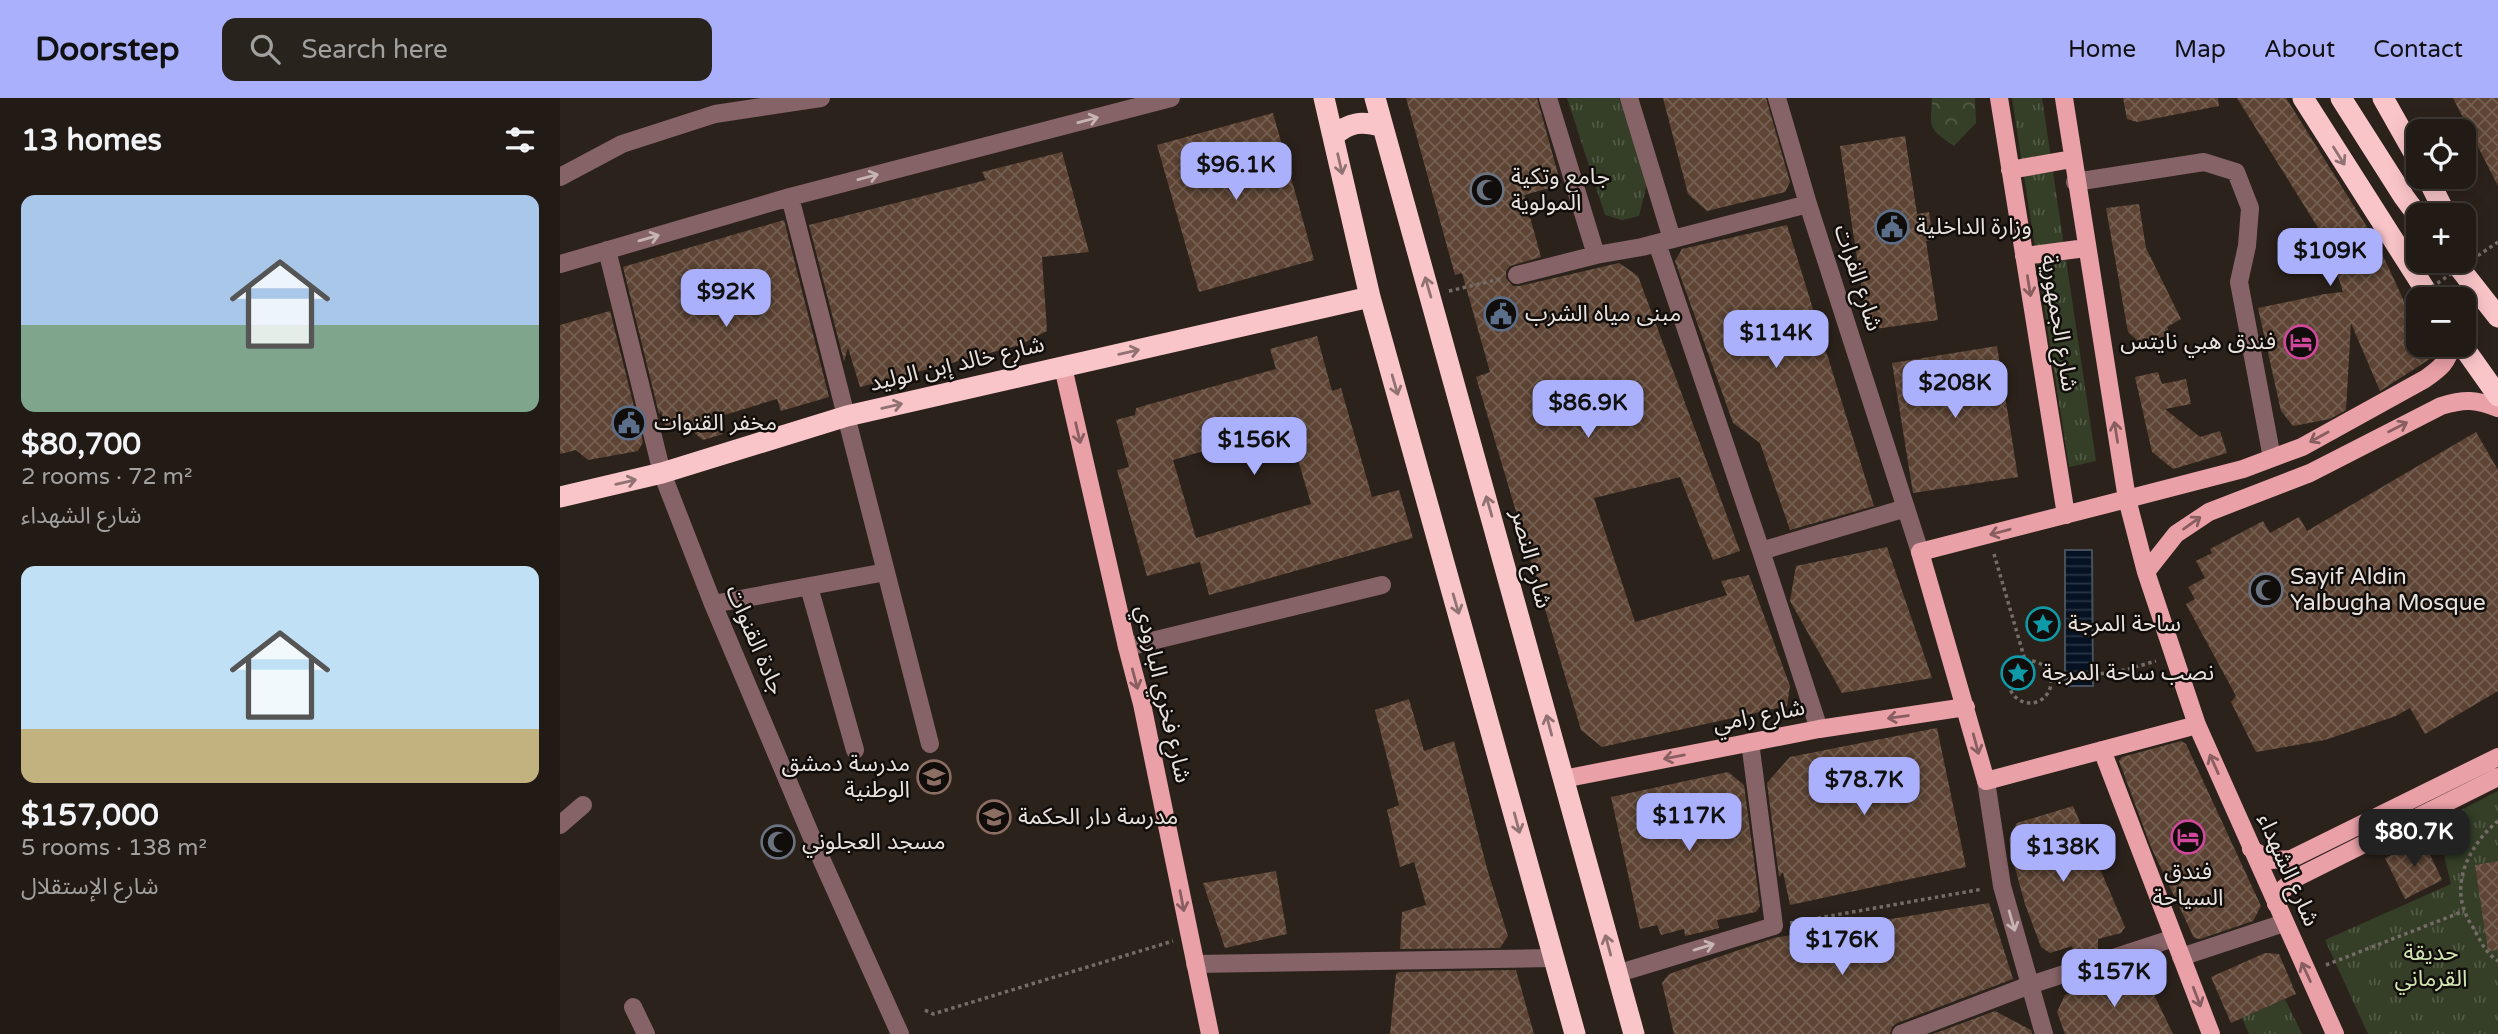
<!DOCTYPE html>
<html lang="en">
<head>
<meta charset="utf-8">
<style>
	:root { --surface:#211a15; --page:#29231e; --text:#f1f3f6; --muted:#a2a1a0; --line:#3e3834; --accent:#aab0fc }
	body { margin:0; font-family:"Varela Round","Noto Sans Arabic",sans-serif; background:var(--page); color:var(--text); height:100vh; display:flex; flex-direction:column; font-size:26px; white-space:nowrap }
	* { box-sizing:border-box; margin:0 }
	p { font-size:23px; color:var(--muted) }
	.icon { flex:none; width:38px; height:38px; fill:none; stroke:currentColor; stroke-width:2; stroke-linecap:round; stroke-linejoin:round }
	.map { position:relative; flex:1; overflow:hidden }
	.sheet { display:flex; flex-direction:column; background:var(--surface); width:560px }
	.sheet>* { flex:none }
	.fabs { position:absolute; left:1846px; top:21px; display:grid; gap:14px }
	.fabs a { display:grid; place-items:center; width:70px; height:70px; border-radius:14px; background:var(--surface); box-shadow:0 4px 18px #0003,0 0 0 2px var(--line); font-size:35px }
	.price { position:absolute; translate:-50% -60px; padding:0 16px; border-radius:14px; background:var(--accent); color:#111; font-size:23px; line-height:46px; filter:drop-shadow(0 2px 4px #0008) }
	.price::after { content:''; position:absolute; left:50%; top:42px; width:21px; height:16px; margin-left:-10px; background:inherit; clip-path:polygon(0 0,100% 0,50% 100%) }
	.price.current { background:#222; color:#fff }
	ul { padding:0; list-style:none }
	li { display:grid; align-content:center; gap:14px; height:371px; padding:0 21px }
	li span { display:grid; place-items:center; height:217px; border-radius:14px; color:#555 }
	li>.icon { margin-inline-start:auto }
	span .icon { width:126px; height:126px; fill:#fffc; stroke-width:1 }
	li b { font-size:30px }
	h2 { display:flex; justify-content:space-between; align-items:center; height:84px; padding:0 21px; font-size:30px }
	header { display:flex; align-items:center; gap:42px; box-sizing:border-box; height:98px; padding:0 35px; background:var(--accent); color:#111 }
	header strong { font-size:33px }
	nav { display:flex; gap:38px; margin-inline-start:auto; font-size:24px }
	.search { width:490px; height:63px; background:var(--page); display:flex; align-items:center; gap:18px; box-sizing:border-box; padding:0 24px; border-radius:14px; color:var(--muted); font-size:26px }
	main { display:flex; flex:1; min-height:0 }
	.map>svg:first-child { display:block }
	.forest { fill:url(#forest-crowns) }
	.park { fill:url(#park-tufts) }
	.water { fill:url(#water-rules); stroke:#48505c; stroke-width:2 }
	.building { fill:url(#building-cross-hatch); fill-rule:evenodd }
	.lines { fill:none; stroke-linecap:round; stroke-linejoin:round }
	.path { stroke:#756c67; stroke-width:3.5; stroke-dasharray:3.5 3.5; stroke-linecap:butt }
	.minor { stroke:#866366; stroke-width:18 }
	.major { stroke:#eaa0a7; stroke-width:18 }
	.highway { stroke:#fac5c9; stroke-width:21 }
	.path-bridge { stroke:#756c67; stroke-width:3.5; stroke-dasharray:3.5 3.5; stroke-linecap:butt }
	.oneway { stroke:#c6b5b3 }
	.oneway2 { stroke:#917273 }
	.oneway3 { stroke:#885e60 }
	.labels { text-anchor:middle; dominant-baseline:central; stroke-width:5; stroke-linejoin:round; paint-order:stroke }
	.poi-label { font-size:23px; fill:#e8e1dd; stroke:#110d0a; text-anchor:start }
	.street-label { font-size:23px; fill:#e8e1dd; stroke:#110d0a }
	.park-label { font-size:23px; fill:#cfe4b0; stroke:#110d0a }
</style>
</head>
<body>
<header>
<strong>Doorstep</strong>
<div class="search"><svg class="icon" aria-label="search" viewBox="0 0 24 24"><circle cx="10" cy="10" r="6"/><path d="M15 15l6 6"/></svg>Search here</div>
<nav><a>Home</a><a>Map</a><a>About</a><a>Contact</a></nav>
</header>
<main>
<section class="sheet">
<h2>13 homes<svg class="icon" aria-label="filters" viewBox="0 0 24 24"><path d="M4 7h16M4 17h16"/><circle cx="9" cy="7" r="2"/><circle cx="15" cy="17" r="2"/></svg></h2>
<ul>
<li><span style="background:linear-gradient(#a9c7e8 60%,#7fa58c 0)"><svg class="icon" aria-label="home" viewBox="0 0 24 24"><path d="M3 11l9-7 9 7M6 9v11h12V9"/></svg></span><div><b>$80,700</b><p>2 rooms · 72 m²</p><p>شارع الشهداء</p></div></li>
<li><span style="background:linear-gradient(#bfe0f5 75%,#c2b280 0)"><svg class="icon" aria-label="home" viewBox="0 0 24 24"><path d="M3 11l9-7 9 7M6 9v11h12V9"/></svg></span><div><b>$157,000</b><p>5 rooms · 138 m²</p><p>شارع الإستقلال</p></div></li>
</ul>
</section>
<div class="map">
<svg width="1938" height="936" viewBox="0 0 1938 936">
	<defs>
		<pattern id="forest-crowns" width="20" height="18" patternUnits="userSpaceOnUse" patternTransform="scale(1.75)"><rect width="20" height="18" fill="#353f27"/><path d="M2 6a3 3 0 1 1 6 0M12 15a3 3 0 1 1 6 0" fill="none" stroke="#525a46"/></pattern>
		<pattern id="park-tufts" width="24" height="20" patternUnits="userSpaceOnUse" patternTransform="scale(1.75)"><rect width="24" height="20" fill="#353f27"/><path d="M3 7l-1-3M5 7V3M7 7l1-3M15 17l-1-3M17 17v-4M19 17l1-3" fill="none" stroke="#525a46"/></pattern>
		<pattern id="water-rules" width="6" height="5" patternUnits="userSpaceOnUse" patternTransform="scale(1.75)"><rect width="6" height="5" fill="#041224"/><path d="M0 2.5h6" fill="none" stroke="#293443"/></pattern>
		<pattern id="building-cross-hatch" width="8" height="8" patternUnits="userSpaceOnUse" patternTransform="scale(1.75)"><rect width="8" height="8" fill="#5d4434"/><path d="M0 0l8 8M0 8l8-8" fill="none" stroke="#745f51"/></pattern>
	</defs>
	<rect width="100%" height="100%" fill="#2c221c"/>
	<path class="forest" d="M1372 0H1415L1416 25 1394 48C1366 29 1371 30 1372 0Z"/>
	<path class="park" d="M1007 0H1059L1087 85 1079 118 1062 122 1045 117Z
		M1452 0H1482L1536 363 1509 369Z
		M1938 693V936H1808L1765 842 1891 786 1876 725Z
		M1725 901 1742 936H1689L1682 920Z"/>
	<path class="water" d="M1505 452H1532L1533 588H1505Z"/>
	<path class="building" d="M846 0H977L1001 87 964 97 981 159 950 168 946 173V180L953 188H960L1059 165 1078 178 1180 453 1153 462 1120 379 1034 400 1075 524 1167 497 1161 483 1189 477 1230 588 1227 608 1042 649 1021 632 916 279 930 274 902 175 895 177Z
		M1103 0H1206L1230 84 1225 94 1147 113 1128 96Z
		M1563 0H1658L1659 8 1577 24 1567 21Z
		M1677 0H1726L1817 145 1858 233V247H1866L1873 259 1820 293 1791 225 1786 312 1770 321 1733 328 1721 313 1698 210 1765 196 1783 194 1777 175 1782 168Z
		M1893 0H1938V88Z
		M713 15 754 162 639 194 597 47Z
		M1345 38 1357 116 1369 114 1373 142 1366 143 1378 222 1308 232 1280 48Z
		M502 54 529 154 482 159 487 233 460 247 300 289 288 250 284 263 249 127 426 82 422 74Z
		M1579 106 1586 150 1621 221 1607 229 1610 236 1593 243H1578L1568 234 1546 110Z
		M224 122 269 299 221 313 217 301 158 319 163 336 143 342 127 329 107 334 101 313 99 316 63 169Z
		M1227 127 1314 408 1230 432 1200 345 1173 325 1115 163 1122 151Z
		M50 213 83 344 78 353 28 362 16 352 0 356V227Z
		M757 238 772 293 781 290 812 399 839 392 853 440 649 497 640 464 587 478 557 372 569 369 556 322 575 317 576 310 716 271 710 251ZM728 328 751 406 636 440 613 362Z
		M1437 248 1458 379 1353 395 1332 265Z
		M1598 274 1602 286 1626 281 1631 306 1605 311 1640 339 1660 333 1667 355 1613 371 1592 354 1575 279Z
		M1916 334 1938 372V593L1865 636 1850 610 1836 618 1765 642 1696 654 1671 604 1676 598 1626 506 1635 501 1628 489 1645 480 1636 463 1652 455 1650 451 1703 423 1710 435 1739 419 1747 433Z
		M1327 449 1372 580 1282 595 1230 503 1236 468Z
		M849 601 864 653 894 643 928 774 948 838 940 850 840 851 842 814 866 807 854 764 840 769 827 712 839 707 815 612Z
		M1377 630 1406 769 1230 807 1223 774 1219 779 1207 685 1230 659Z
		M1621 643 1626 646 1701 808 1693 823 1640 841 1634 840 1591 749 1559 663 1562 659Z
		M1168 674 1184 687 1200 808 1196 814 1157 822 1159 830 1125 838 1124 831 1101 837 1097 827 1080 831 1051 699Z
		M1513 708 1565 829 1561 835 1538 841V853L1515 859 1512 848 1490 855 1481 849 1465 806 1452 759 1449 741 1457 725Z
		M1863 742 1882 782 1845 801 1825 760Z
		M1938 763V852L1928 853 1915 767Z
		M716 773 727 836 665 850 643 785Z
		M1429 805 1453 881 1337 925 1332 929 1330 936H1114L1102 885 1109 876 1214 840Z
		M1705 855 1719 856 1736 896 1671 925 1651 879Z
		M956 872 974 936H830L836 876 839 874Z
		M1571 873 1585 878 1613 936H1505L1497 914 1505 897Z
		M1435 913 1471 932 1472 936H1373Z"/>
	<g class="lines">
		<path class="path" d="M889 193 940 181
			M1434 456 1465 562
			M1449 584a21 21 0 1 1 42 0a21 21 0 1 1-42 0Z
			M1492 583 1565 572 1596 563
			M1938 723C1913 743 1891 781 1905 814 1907 821 1912 827 1915 833 1922 846 1926 855 1938 863
			M1230 825 1423 791
			M1766 867 1904 813
			M365 912 373 916 613 843"/>
		<path class="minor" d="M988 0 1036 157
			M1069 0 1112 141
			M1217 0 1248 106 1360 454
			M0 79 62 46 155 16 261 0
			M1515 84 1644 64 1676 74 1690 110 1687 148 1679 184 1712 360
			M230 99 370 646
			M1097 145 1201 453
			M47 152 102 375 153 506 255 747 340 936
			M0 166 230 99 611 0
			M957 177 1036 157 1082 149 1248 106
			M249 489 295 652
			M153 506 326 474
			M567 549 822 487
			M1259 631 1201 453 1346 410
			M1426 683 1442 788 1484 936
			M0 727 23 707
			M1621 859 1724 825
			M635 866 993 860
			M1056 876 1214 828 1190 644
			M73 909 86 936
			M1341 936 1470 887 1614 840"/>
		<path class="major" d="M1439 0 1506 417
			M1504 0 1567 401 1683 371 1742 349 1865 281C1879 271 1889 264 1891 247
			M1450 72 1512 61
			M1464 158 1526 150
			M503 269 567 549 582 606 650 936
			M1586 474 1616 436 1649 414 1750 375 1881 308C1904 301 1915 301 1938 310
			M1637 627 1426 683 1360 454 1567 401 1586 474 1637 627 1775 936
			M1542 652 1651 936
			M1003 681 1259 631 1406 609
			M1691 751 1710 762 1731 761 1938 659
			M1716 806 1724 790 1738 779 1938 679"/>
		<path class="highway" d="M764 0 810 199 1015 936
			M815 0 1074 936
			M1743 0 1871 201
			M1781 0 1844 99 1858 118
			M1823 0 1858 62
			M773 39C789 23 803 23 823 29
			M1867 79 1886 117
			M1894 163 1938 219
			M1902 247 1938 298
			M0 399 102 375 287 318 810 199"/>
		<path class="path-bridge" d="M1860 197 1938 144"/>
	</g>
	<defs><path id="oneway-shaft" d="M-6 0H5M1.5-3L5.5 0L1.5 3" fill="none" stroke-width="1.6" stroke-linecap="round" stroke-linejoin="round" transform="scale(1.75)"/></defs>
	<g class="oneway">
		<use href="#oneway-shaft" transform="translate(528 22) rotate(-15)"/>
		<use href="#oneway-shaft" transform="translate(308 79) rotate(-15)"/>
		<use href="#oneway-shaft" transform="translate(89 140) rotate(-16)"/>
		<use href="#oneway-shaft" transform="translate(1452 823) rotate(74)"/>
		<use href="#oneway-shaft" transform="translate(1144 849) rotate(-17)"/>
	</g>
	<g class="oneway2">
		<use href="#oneway-shaft" transform="translate(1779 58) rotate(58)"/>
		<use href="#oneway-shaft" transform="translate(780 66) rotate(77)"/>
		<use href="#oneway-shaft" transform="translate(868 189) rotate(-106)"/>
		<use href="#oneway-shaft" transform="translate(569 254) rotate(-13)"/>
		<use href="#oneway-shaft" transform="translate(835 287) rotate(74)"/>
		<use href="#oneway-shaft" transform="translate(332 308) rotate(-13)"/>
		<use href="#oneway-shaft" transform="translate(66 384) rotate(-13)"/>
		<use href="#oneway-shaft" transform="translate(929 408) rotate(-106)"/>
		<use href="#oneway-shaft" transform="translate(896 506) rotate(74)"/>
		<use href="#oneway-shaft" transform="translate(989 627) rotate(-105)"/>
		<use href="#oneway-shaft" transform="translate(957 725) rotate(75)"/>
		<use href="#oneway-shaft" transform="translate(1048 847) rotate(-105)"/>
	</g>
	<g class="oneway3">
		<use href="#oneway-shaft" transform="translate(1469 188) rotate(81)"/>
		<use href="#oneway-shaft" transform="translate(1838 329) rotate(-27)"/>
		<use href="#oneway-shaft" transform="translate(1556 334) rotate(-99)"/>
		<use href="#oneway-shaft" transform="translate(518 335) rotate(77)"/>
		<use href="#oneway-shaft" transform="translate(1759 339) rotate(151)"/>
		<use href="#oneway-shaft" transform="translate(1632 425) rotate(-35)"/>
		<use href="#oneway-shaft" transform="translate(1440 434) rotate(165)"/>
		<use href="#oneway-shaft" transform="translate(575 581) rotate(75)"/>
		<use href="#oneway-shaft" transform="translate(1338 619) rotate(172)"/>
		<use href="#oneway-shaft" transform="translate(1416 646) rotate(75)"/>
		<use href="#oneway-shaft" transform="translate(1114 659) rotate(169)"/>
		<use href="#oneway-shaft" transform="translate(1654 666) rotate(-114)"/>
		<use href="#oneway-shaft" transform="translate(622 803) rotate(79)"/>
		<use href="#oneway-shaft" transform="translate(1746 874) rotate(-115)"/>
		<use href="#oneway-shaft" transform="translate(1637 899) rotate(69)"/>
	</g>
	<defs>
		<symbol id="mosque-ring" viewBox="-11 -11 22 22"><circle r="9.5" fill="#110d0a" stroke="#6b7280" stroke-width="1.5"/><path d="M3.5-4.9A6 6 0 1 0 3.5 4.9A5 5 0 1 1 3.5-4.9Z" fill="#6b7280"/></symbol>
		<symbol id="civic-ring" viewBox="-11 -11 22 22"><circle r="9.5" fill="#110d0a" stroke="#5c6f8a" stroke-width="1.5"/><path d="M-.6-6.5H3V-4.5H.6V-3L4-1V1h2V6H-6V1h2V-1L-.6-3ZM-1.2 2.5V6h2.4V2.5Z" fill="#5c6f8a"/></symbol>
		<symbol id="hotel-ring" viewBox="-11 -11 22 22"><circle r="9.5" fill="#110d0a" stroke="#d1479c" stroke-width="1.5"/><path d="M-6-4.5h1.5V1H6V5H4.5V3h-9V5H-6ZM-4 0a1.8 1.8 0 1 1 3.6 0ZM.5 0V-2.5h3Q6-2.5 6 0Z" fill="#d1479c"/></symbol>
		<symbol id="sight-ring" viewBox="-11 -11 22 22"><circle r="9.5" fill="#110d0a" stroke="#0f9aa8" stroke-width="1.5"/><path d="M0-6L1.8-2.2L6-1.7L2.9 1.2L3.7 5.4L0 3.3L-3.7 5.4L-2.9 1.2L-6-1.7L-1.8-2.2Z" fill="#0f9aa8"/></symbol>
		<symbol id="school-ring" viewBox="-11 -11 22 22"><circle r="9.5" fill="#110d0a" stroke="#8d6e63" stroke-width="1.5"/><path d="M0-5L7-2L0 1L-7-2ZM-4 1L0 2.5L4 1V4Q0 6-4 4Z" fill="#8d6e63"/></symbol>
	</defs>
	<g fill-rule="evenodd">
		<use href="#mosque-ring" x="908" y="73" width="38" height="38"/>
		<use href="#civic-ring" x="1313" y="110" width="38" height="38"/>
		<use href="#civic-ring" x="922" y="197" width="38" height="38"/>
		<use href="#hotel-ring" x="1722" y="225" width="38" height="38"/>
		<use href="#civic-ring" x="50" y="306" width="38" height="38"/>
		<use href="#mosque-ring" x="1687" y="473" width="38" height="38"/>
		<use href="#sight-ring" x="1464" y="507" width="38" height="38"/>
		<use href="#sight-ring" x="1439" y="556" width="38" height="38"/>
		<use href="#school-ring" x="355" y="660" width="38" height="38"/>
		<use href="#school-ring" x="415" y="700" width="38" height="38"/>
		<use href="#hotel-ring" x="1609" y="720" width="38" height="38"/>
		<use href="#mosque-ring" x="199" y="725" width="38" height="38"/>
	</g>
	<g class="labels">
		<g class="poi-label">
			<text x="951" y="79">جامع وتكية<tspan x="951" dy="26">المولوية</tspan></text>
			<text x="1356" y="129">وزارة الداخلية</text>
			<text x="965" y="216">مبنى مياه الشرب</text>
			<text x="1716" y="244" text-anchor="end">فندق هبي نايتس</text>
			<text x="94" y="325">مخفر القنوات</text>
			<text x="1730" y="479">Sayif Aldin<tspan x="1730" dy="26">Yalbugha Mosque</tspan></text>
			<text x="1508" y="526">ساحة المرجة</text>
			<text x="1482" y="575">نصب ساحة المرجة</text>
			<text x="350" y="666" text-anchor="end">مدرسة دمشق<tspan x="350" dy="26">الوطنية</tspan></text>
			<text x="458" y="719">مدرسة دار الحكمة</text>
			<text x="242" y="744">مسجد العجلوني</text>
			<text x="1628" y="774" text-anchor="middle">فندق<tspan x="1628" dy="26">السياحة</tspan></text>
		</g>
		<g class="street-label">
			<text transform="translate(1298 180) rotate(72)">شارع الفرات</text>
			<text transform="translate(1499 225) rotate(81)">شارع الجمهورية</text>
			<text transform="translate(397 266) rotate(-13)">شارع خالد إبن الوليد</text>
			<text transform="translate(971 461) rotate(75)">شارع النصر</text>
			<text transform="translate(195 542) rotate(67)">جادة القنوات</text>
			<text transform="translate(603 596) rotate(77)">شارع فخري البارودي</text>
			<text transform="translate(1199 618) rotate(-11)">شارع رامي</text>
			<text transform="translate(1728 772) rotate(66)">شارع الشهداء</text>
		</g>
		<g class="park-label">
			<text x="1871" y="855">حديقة<tspan x="1871" dy="26">القرماني</tspan></text>
		</g>
	</g>
</svg>
<div class="fabs">
<a><svg class="icon" aria-label="locate" viewBox="0 0 24 24"><circle cx="12" cy="12" r="6"/><path d="M12 2v4M12 18v4M2 12h4M18 12h4"/></svg></a>
<a>+</a>
<a>−</a>
</div>
<b class="price" style="left:676px;top:104px">$96.1K</b>
<b class="price" style="left:1770px;top:190px">$109K</b>
<b class="price" style="left:166px;top:231px">$92K</b>
<b class="price" style="left:1216px;top:272px">$114K</b>
<b class="price" style="left:1395px;top:322px">$208K</b>
<b class="price" style="left:1028px;top:342px">$86.9K</b>
<b class="price" style="left:694px;top:379px">$156K</b>
<b class="price" style="left:1304px;top:719px">$78.7K</b>
<b class="price" style="left:1129px;top:755px">$117K</b>
<b class="price current" style="left:1854px;top:771px">$80.7K</b>
<b class="price" style="left:1503px;top:786px">$138K</b>
<b class="price" style="left:1282px;top:879px">$176K</b>
<b class="price" style="left:1554px;top:911px">$157K</b>
</div>
</main>
</body>
</html>
